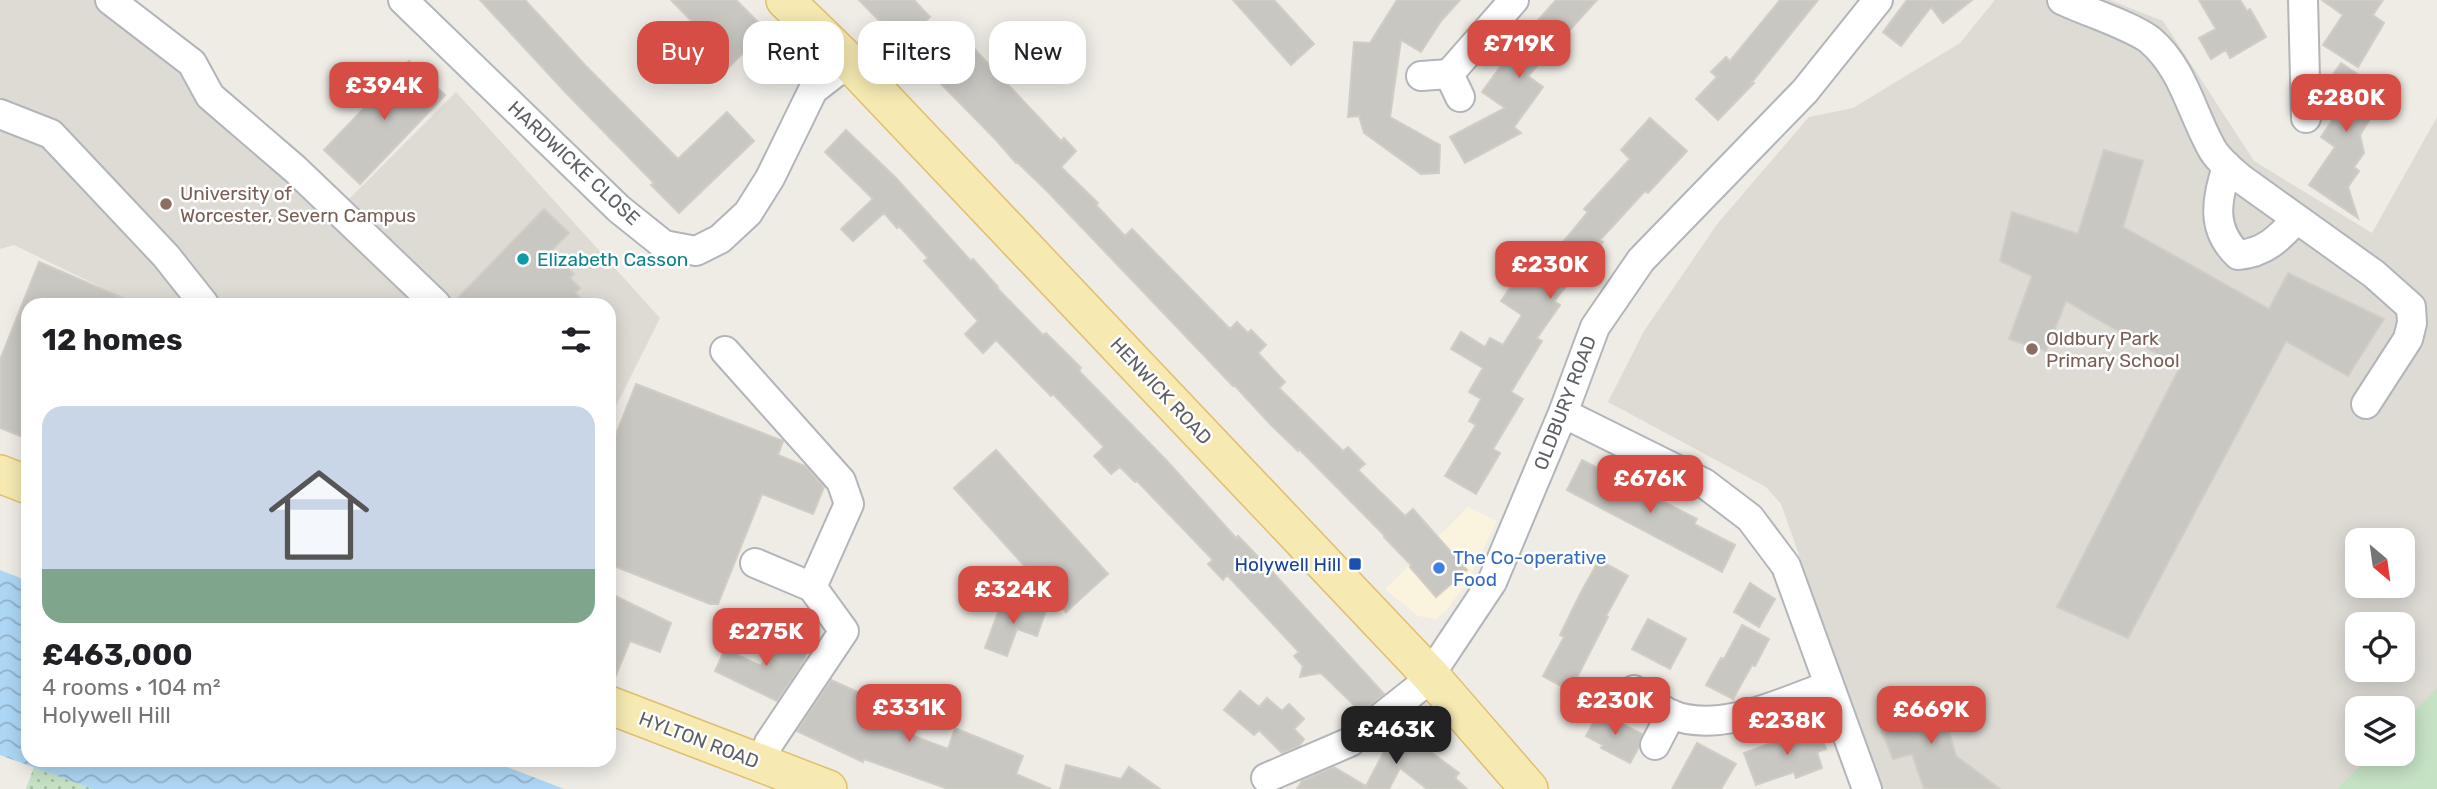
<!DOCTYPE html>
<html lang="en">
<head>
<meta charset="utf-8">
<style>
	:root { --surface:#fff; --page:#f6f6f6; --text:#202124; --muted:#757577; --accent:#d54d44 }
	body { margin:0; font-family:Rubik,sans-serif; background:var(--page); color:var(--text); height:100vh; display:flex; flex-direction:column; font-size:26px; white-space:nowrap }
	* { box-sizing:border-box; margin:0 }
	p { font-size:23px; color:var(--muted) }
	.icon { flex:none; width:38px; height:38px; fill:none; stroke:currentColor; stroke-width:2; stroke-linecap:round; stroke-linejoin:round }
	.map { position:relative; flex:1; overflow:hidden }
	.sheet { position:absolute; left:21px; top:298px; width:595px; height:469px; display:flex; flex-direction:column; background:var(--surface); border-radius:21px; box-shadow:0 4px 18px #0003 }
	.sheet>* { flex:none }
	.hud { position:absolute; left:637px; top:21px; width:665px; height:63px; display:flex; gap:14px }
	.needle { width:46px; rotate:151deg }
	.buttons { position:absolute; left:2345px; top:528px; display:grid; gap:14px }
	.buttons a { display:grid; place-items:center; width:70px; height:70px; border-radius:14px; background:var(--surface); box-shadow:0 4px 18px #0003; font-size:35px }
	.price { position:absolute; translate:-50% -60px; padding:0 16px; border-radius:14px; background:var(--accent); color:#fff; font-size:23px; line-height:46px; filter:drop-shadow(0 2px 4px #0008) }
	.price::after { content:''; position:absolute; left:50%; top:42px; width:21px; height:16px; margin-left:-10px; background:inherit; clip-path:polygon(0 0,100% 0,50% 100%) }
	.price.current { background:#222; color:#fff }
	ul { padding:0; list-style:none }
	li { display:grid; align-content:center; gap:14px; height:371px; padding:0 21px }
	li span { display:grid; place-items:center; height:217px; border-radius:21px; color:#555 }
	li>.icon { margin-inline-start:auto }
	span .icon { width:126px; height:126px; fill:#fffc; stroke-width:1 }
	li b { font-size:30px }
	h2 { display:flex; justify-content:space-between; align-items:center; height:84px; padding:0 21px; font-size:30px }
	.tag { padding:0 24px; border-radius:21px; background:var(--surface); box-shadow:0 4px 18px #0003; font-size:24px; line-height:63px }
	.tag.current { background:var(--accent); color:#fff }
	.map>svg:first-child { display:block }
	.commercial { fill:#faf3de }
	.education { fill:#dddbd4; fill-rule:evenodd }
	.grass { fill:url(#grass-dots) }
	.pitch { fill:#c5e2c5 }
	.water { fill:url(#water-waves) }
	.building { fill:#c9c7c2; stroke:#d2cdc4; stroke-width:2 }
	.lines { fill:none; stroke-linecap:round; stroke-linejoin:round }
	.minor-casing { stroke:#b2b5b9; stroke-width:32 }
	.major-casing { stroke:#e1be6b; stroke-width:40 }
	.minor { stroke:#fff; stroke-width:28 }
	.major { stroke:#f6eab2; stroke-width:37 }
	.education-dot { fill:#8d6e63; stroke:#fff; stroke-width:2.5 }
	.culture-dot { fill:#0f9aa8; stroke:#fff; stroke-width:2.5 }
	.transit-dot { fill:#1a4fb4; stroke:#fff; stroke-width:2.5 }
	.shop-dot { fill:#3f7fe0; stroke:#fff; stroke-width:2.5 }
	.labels { text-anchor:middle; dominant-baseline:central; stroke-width:5; stroke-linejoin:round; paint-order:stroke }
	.street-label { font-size:19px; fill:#5d6064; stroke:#fff }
	.education-label { font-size:19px; fill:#785e54; stroke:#fff; text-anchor:start }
	.culture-label { font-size:19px; fill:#0d838f; stroke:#fff; text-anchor:start }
	.shop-label { font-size:19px; fill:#366cbe; stroke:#fff; text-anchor:start }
	.transit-label { font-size:19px; fill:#164399; stroke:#fff; text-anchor:end }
</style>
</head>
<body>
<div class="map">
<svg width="2437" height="789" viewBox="0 0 2437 789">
	<defs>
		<pattern id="grass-dots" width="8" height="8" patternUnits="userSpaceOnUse" patternTransform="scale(1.75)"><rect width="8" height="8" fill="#c5e2c5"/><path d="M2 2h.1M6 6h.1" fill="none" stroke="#a3bba4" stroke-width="1.8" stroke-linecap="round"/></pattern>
		<pattern id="water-waves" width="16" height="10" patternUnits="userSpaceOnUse" patternTransform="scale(1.75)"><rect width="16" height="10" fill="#aed7f5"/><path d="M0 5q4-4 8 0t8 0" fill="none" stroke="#91b2ca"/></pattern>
	</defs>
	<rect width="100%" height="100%" fill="#eeece5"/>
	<path class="commercial" d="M1468 507 1497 521 1466 584 1446 611 1436 619 1418 616 1385 589Z"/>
	<path class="education" d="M0 0H110L338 210 456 92 660 318 609 420V304H136L14 245 0 249Z
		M1995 0H2110L2163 21 2254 161 2372 233 2437 117V789H1882L1781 504 1766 487 1608 402 1644 331 1718 223 1809 117 1853 108 1960 43ZM2357 541H2403V586H2357ZM2357 625H2403V670H2357ZM2357 709H2403V754H2357Z"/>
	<path class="grass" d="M34 767 93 789H26Z"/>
	<path class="pitch" d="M2437 688V789H2337L2372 754H2403V723Z"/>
	<path class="water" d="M0 570 28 581V760H489L564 789H93L0 755Z"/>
	<path class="building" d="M480 0H525L585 65 678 159 727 112 754 141 679 213 651 185 654 183 568 95Z
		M671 0H736L766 30 722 74 697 49 708 38Z
		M859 0H914L930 17 925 22 955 53 967 41 1061 141 1064 138 1076 151 1061 167 1098 203 1096 205 1125 236 1132 229 1230 329 1237 322 1248 333 1251 330 1266 345 1258 353 1285 382 1279 388 1343 451 1348 447 1365 464 1358 470 1405 516 1413 509 1467 570 1436 597 1410 567 1411 565 1384 537 1385 536 1299 449 1298 451 1271 425 1234 385 1233 386 1047 191 1017 162 1016 163 997 141Z
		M1233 0H1274L1314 44 1291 65Z
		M1397 0H1460L1441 21 1421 52 1401 40 1390 117 1440 145 1439 173 1421 174 1364 133 1359 116 1348 117 1354 42 1370 43Z
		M1556 0H1597L1528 76 1543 87 1514 127 1521 133 1465 163 1450 137 1505 108 1482 92 1516 45Z
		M1780 0H1818L1752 82 1754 83 1718 120 1696 99 1717 77 1711 72 1726 57 1730 61Z
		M1907 0H1972L1943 23 1931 7 1901 46 1883 32Z
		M2199 0H2240L2247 11 2250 9 2266 37 2230 58 2226 50 2211 59 2199 38 2216 29Z
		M2322 0H2383L2373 15 2384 23 2358 67 2323 45 2343 15Z
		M409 61 445 95 360 184 324 150Z
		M2341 63 2386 93 2360 135 2364 153 2354 167 2359 171 2348 187 2358 218 2309 185 2335 147 2321 137 2343 104 2322 90Z
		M1650 118 1687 151 1648 193 1645 191 1600 240 1603 242 1554 301 1560 305 1537 338 1542 341 1511 392 1523 399 1493 449 1500 453 1476 494 1445 476 1476 425 1469 421 1481 399 1469 392 1483 368 1451 349 1461 332 1485 347 1490 338 1503 345 1522 315 1501 301 1528 262 1540 270 1588 212 1584 209 1630 159 1621 150Z
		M846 130 895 177 971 261 973 259 998 287 997 288 1043 335 1046 333 1081 368 1079 371 1168 462 1236 538 1238 536 1268 567 1384 694 1361 712 1321 673 1300 677 1303 666 1294 656 1299 652 1227 575 1223 580 1208 564 1213 560 1137 481 1135 482 1120 467 1111 474 1094 456 1104 447 1053 394 1051 396 996 340 983 353 965 334 978 321 924 261 928 258 899 226 897 228 884 213 853 241 841 229 873 199 825 152Z
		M2104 150 2143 161 2123 227 2269 309 2288 273 2384 319 2348 376 2286 341 2128 638 2057 607 2180 367 2066 301 2046 351 2009 339 2032 276 2000 261 2012 212 2078 234Z
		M544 209 569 233 550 252 574 274 570 278 580 288 575 293 587 304H452Z
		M39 262 137 304H28V439L0 428V360Z
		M636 384 783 441 778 455 805 466 824 487 813 514 762 494 718 604H710L609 564V452Z
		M996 450 1108 574 1066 612 954 488Z
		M1582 460 1697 519 1694 524 1735 545 1722 572 1567 490Z
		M1599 560 1628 576 1606 616 1608 617 1570 691 1543 676 1564 637 1560 635 1580 594Z
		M1750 583 1775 599 1759 627 1734 612Z
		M609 593 671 623 660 652 630 641 612 685H609Z
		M1003 599 1045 613 1037 636 1017 629 1007 656 985 648Z
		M1648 619 1686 639 1670 669 1632 649Z
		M1742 625 1769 639 1755 666 1752 665 1733 699 1706 685 1721 658 1724 659Z
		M777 634 808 650 801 666 777 701 715 671 725 649 761 666Z
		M831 680 889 706 887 710 919 720 911 735 948 749 955 728 1023 756 1016 774 1051 789H948L864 759 863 762 797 731Z
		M1937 690 1956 756 2000 789H1924L1912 754 1893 759 1880 727 1905 718 1897 702Z
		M1240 691 1259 707 1267 698 1282 711 1289 704 1304 719 1294 729 1304 739 1299 746 1282 753 1259 730 1254 735 1224 710Z
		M1599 712 1642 734 1639 747 1630 763 1601 748 1603 745 1586 736Z
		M1408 718 1434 740 1427 749 1459 773 1455 778 1467 789H1427L1400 768 1389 789H1297L1302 781 1334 767 1366 786 1386 748 1384 747Z
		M1818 726 1826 749 1817 752 1822 768 1796 778 1794 772 1756 785 1744 753Z
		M1697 743 1736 764 1721 789H1672Z
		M1066 765 1121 779 1129 767 1160 789H1060Z"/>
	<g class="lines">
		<defs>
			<path id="minor" d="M110 0 192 63 210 96 295 169 436 304
				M403 0 619 209 664 245 696 251 720 239 748 213 770 178 813 90 849 62
				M2062 0C2085 11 2132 26 2150 40 2183 68 2191 111 2211 147 2217 159 2230 169 2240 178L2374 274 2411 307 2412 323 2408 339 2366 404
				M2303 0 2306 118
				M1449 74 1514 0
				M1421 76 1449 74 1460 97
				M0 114 51 134 166 256 204 304
				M2227 166C2217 200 2210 228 2238 255 2265 253 2279 238 2297 219
				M725 351 841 481 849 504 812 587
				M1563 413 1704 483 1750 518 1786 566 1867 789
				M755 563 812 587 844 631 769 743 761 764
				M1634 690C1645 698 1658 708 1670 714 1719 735 1782 702 1828 686
				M1655 745 1671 714
				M1266 778 1350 742 1417 689 1430 675 1492 582 1563 413 1595 327 1641 260 1805 91 1878 0"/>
			<path id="major" d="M785 0 849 62 1430 675 1529 789
				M0 474 28 485
				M609 705 828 789"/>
		</defs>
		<use href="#minor" class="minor-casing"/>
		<use href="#major" class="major-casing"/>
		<use href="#minor" class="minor"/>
		<use href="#major" class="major"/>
	</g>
	<g class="education-dot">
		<circle cx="166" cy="204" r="7"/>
		<circle cx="2032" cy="349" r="7"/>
	</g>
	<circle class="culture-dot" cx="523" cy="259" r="7"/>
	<rect class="transit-dot" x="1348" y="557" width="14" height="14" rx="3.5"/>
	<circle class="shop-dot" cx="1439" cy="568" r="7"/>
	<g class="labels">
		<g class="street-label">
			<text transform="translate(574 163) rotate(43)">HARDWICKE CLOSE</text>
			<text transform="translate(1161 391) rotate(47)">HENWICK ROAD</text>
			<text transform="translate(1565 403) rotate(-69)">OLDBURY ROAD</text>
			<text transform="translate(699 740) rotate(21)">HYLTON ROAD</text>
		</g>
		<g class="education-label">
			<text x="180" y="193">University of<tspan x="180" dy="22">Worcester, Severn Campus</tspan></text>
			<text x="2046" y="338">Oldbury Park<tspan x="2046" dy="22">Primary School</tspan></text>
		</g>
		<g class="culture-label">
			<text x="537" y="259">Elizabeth Casson</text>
		</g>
		<g class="shop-label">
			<text x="1453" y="557">The Co-operative<tspan x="1453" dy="22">Food</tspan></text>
		</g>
		<g class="transit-label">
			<text x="1341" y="564">Holywell Hill</text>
		</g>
	</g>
</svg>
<div class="buttons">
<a><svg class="needle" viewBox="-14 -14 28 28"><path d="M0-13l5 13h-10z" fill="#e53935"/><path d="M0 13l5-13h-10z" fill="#757577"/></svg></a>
<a><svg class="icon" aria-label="locate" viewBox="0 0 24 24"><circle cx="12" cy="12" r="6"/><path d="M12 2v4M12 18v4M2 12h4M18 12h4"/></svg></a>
<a><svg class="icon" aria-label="layers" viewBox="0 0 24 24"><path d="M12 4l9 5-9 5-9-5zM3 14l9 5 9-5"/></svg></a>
</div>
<b class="price" style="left:1519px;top:80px">£719K</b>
<b class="price" style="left:384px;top:122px">£394K</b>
<b class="price" style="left:2346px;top:134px">£280K</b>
<b class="price" style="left:1550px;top:301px">£230K</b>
<b class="price" style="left:1650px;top:515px">£676K</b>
<b class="price" style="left:1013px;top:626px">£324K</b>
<b class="price" style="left:766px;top:668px">£275K</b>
<b class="price" style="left:1615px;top:737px">£230K</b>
<b class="price" style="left:909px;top:744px">£331K</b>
<b class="price" style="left:1931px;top:746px">£669K</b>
<b class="price" style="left:1787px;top:757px">£238K</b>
<b class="price current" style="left:1396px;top:766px">£463K</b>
<div class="hud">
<a class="tag current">Buy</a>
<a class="tag">Rent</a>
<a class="tag">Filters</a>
<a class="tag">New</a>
</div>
<section class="sheet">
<h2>12 homes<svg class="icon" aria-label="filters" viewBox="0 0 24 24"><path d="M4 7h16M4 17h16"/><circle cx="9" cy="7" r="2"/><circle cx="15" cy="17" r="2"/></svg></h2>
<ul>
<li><span style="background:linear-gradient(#c9d6e8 75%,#7fa58c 0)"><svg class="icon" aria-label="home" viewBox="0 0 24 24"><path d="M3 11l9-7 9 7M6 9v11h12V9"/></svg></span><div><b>£463,000</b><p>4 rooms · 104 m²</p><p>Holywell Hill</p></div></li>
</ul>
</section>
</div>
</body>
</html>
